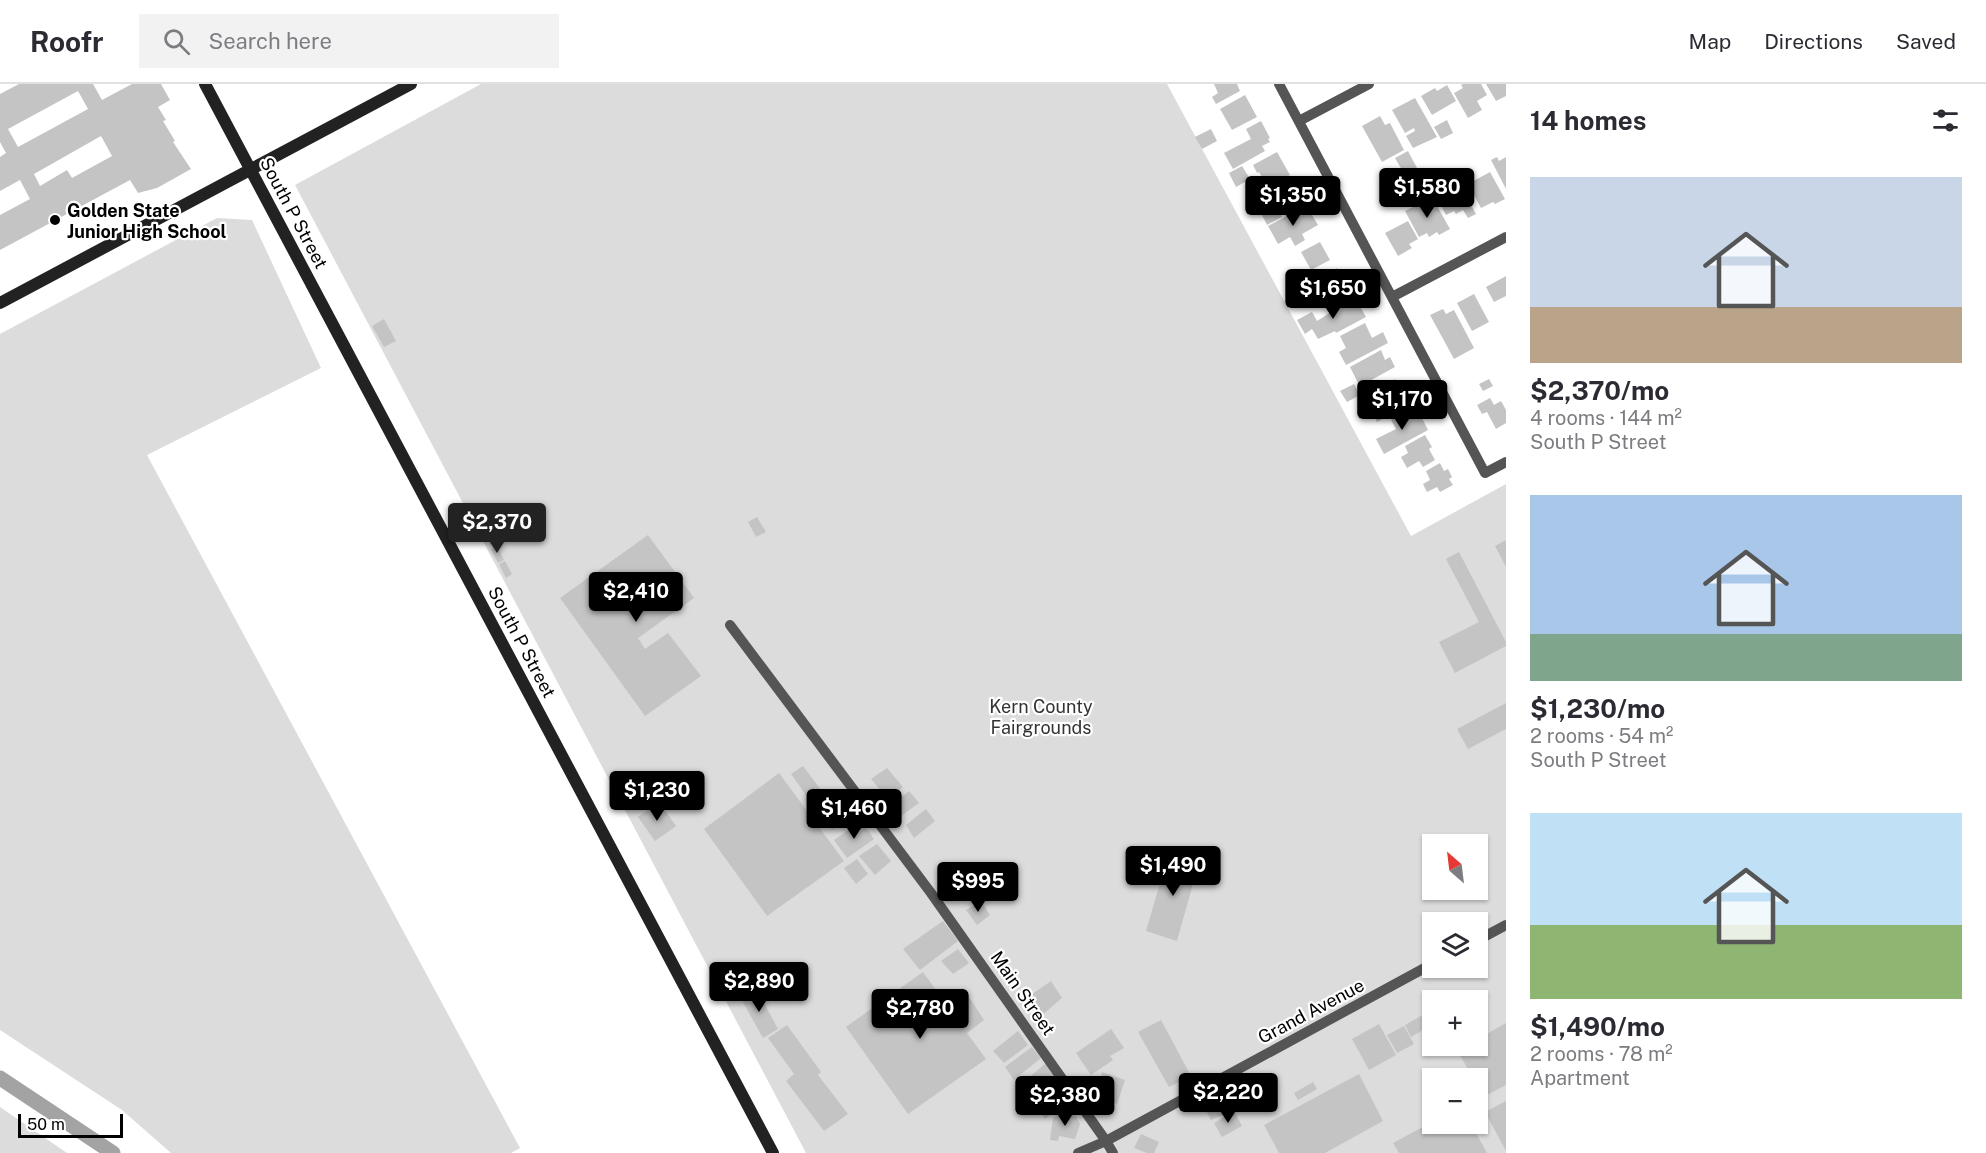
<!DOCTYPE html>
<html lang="en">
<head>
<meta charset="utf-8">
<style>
	:root { --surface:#fff; --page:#f2f2f3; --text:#2b2b33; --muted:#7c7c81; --line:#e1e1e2; --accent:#000 }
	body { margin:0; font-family:"Public Sans",sans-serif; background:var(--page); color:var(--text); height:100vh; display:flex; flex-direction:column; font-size:22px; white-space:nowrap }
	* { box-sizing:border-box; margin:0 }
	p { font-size:20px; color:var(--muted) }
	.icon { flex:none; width:33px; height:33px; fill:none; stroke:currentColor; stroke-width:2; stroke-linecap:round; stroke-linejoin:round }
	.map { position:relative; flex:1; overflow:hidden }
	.sheet { display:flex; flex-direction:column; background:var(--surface); width:480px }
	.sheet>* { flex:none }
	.needle { width:39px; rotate:332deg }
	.tools { position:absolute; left:1422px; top:750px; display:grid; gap:12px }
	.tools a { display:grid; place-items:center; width:66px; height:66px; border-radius:0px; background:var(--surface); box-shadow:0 2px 4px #0004; font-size:30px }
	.scale { position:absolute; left:18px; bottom:15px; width:105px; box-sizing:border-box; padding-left:6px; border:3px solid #000; border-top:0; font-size:16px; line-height:21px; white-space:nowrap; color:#000; -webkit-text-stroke:4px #fff; paint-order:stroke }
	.price { position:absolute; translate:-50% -51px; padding:0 14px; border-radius:6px; background:var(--accent); color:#fff; font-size:20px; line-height:39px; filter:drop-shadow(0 2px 3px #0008) }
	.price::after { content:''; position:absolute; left:50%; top:36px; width:18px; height:14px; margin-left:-9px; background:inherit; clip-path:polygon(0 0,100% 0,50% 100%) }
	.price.selected { background:#222; color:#fff }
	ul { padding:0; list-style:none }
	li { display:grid; align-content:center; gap:12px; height:318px; padding:0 24px }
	li span { display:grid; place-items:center; height:186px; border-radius:0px; color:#555 }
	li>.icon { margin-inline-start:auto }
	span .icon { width:108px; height:108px; fill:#fffc; stroke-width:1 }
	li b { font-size:26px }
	h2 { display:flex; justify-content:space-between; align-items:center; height:72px; padding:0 24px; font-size:26px }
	header { display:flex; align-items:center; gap:36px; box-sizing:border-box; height:84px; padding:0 30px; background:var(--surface); border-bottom:2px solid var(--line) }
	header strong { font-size:28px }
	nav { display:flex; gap:33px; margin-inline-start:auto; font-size:21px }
	.search { width:420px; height:54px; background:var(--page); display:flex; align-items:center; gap:15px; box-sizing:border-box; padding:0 21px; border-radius:0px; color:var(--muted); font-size:22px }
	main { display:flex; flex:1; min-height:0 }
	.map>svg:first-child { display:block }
	.green { fill:#dcdcdc; fill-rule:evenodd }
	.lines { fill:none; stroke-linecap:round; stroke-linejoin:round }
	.canal { stroke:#a3a3a3; stroke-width:15 }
	.building { fill:#c4c4c4; fill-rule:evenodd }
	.street { stroke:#555; stroke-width:10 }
	.secondary { stroke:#222; stroke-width:12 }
	.poi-dot { fill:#000; stroke:#fff; stroke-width:2 }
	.labels { text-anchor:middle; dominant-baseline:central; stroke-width:4.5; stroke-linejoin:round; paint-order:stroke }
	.poi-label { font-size:18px; font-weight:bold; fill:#000; stroke:#fff; text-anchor:start }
	.street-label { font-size:18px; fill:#000; stroke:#fff }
	.park-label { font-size:18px; fill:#333; stroke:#fff }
</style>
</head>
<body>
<header>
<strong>Roofr</strong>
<div class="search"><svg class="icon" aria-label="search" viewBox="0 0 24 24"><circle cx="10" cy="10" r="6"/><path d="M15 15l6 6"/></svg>Search here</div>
<nav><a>Map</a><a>Directions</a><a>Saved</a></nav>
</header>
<main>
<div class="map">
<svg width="1506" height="1069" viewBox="0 0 1506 1069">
	<rect width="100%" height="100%" fill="#fff"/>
	<path class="green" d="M481 0H1167L1411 452 1506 400V1069H806L295 101ZM1432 760H1478V806H1432ZM1432 838H1478V884H1432ZM1432 916H1478V962H1432ZM1432 994H1478V1040H1432Z
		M217 134 252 136 321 284 147 371 520 1064 511 1069H171L122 1026 0 946V250Z
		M0 1023 67 1069H0Z"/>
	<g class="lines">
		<path class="canal" d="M0 994 113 1069"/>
	</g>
	<path class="building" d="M19 0H93L102 16 132 0H161L170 16 158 23 166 36 163 37 175 57 173 58 191 85 157 104 138 109 130 96 0 166V131L30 115 20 96 0 107V73L6 69 0 58V10ZM78 7 88 25 18 63 8 45ZM101 52 112 72 72 94 67 86 40 102 34 90Z
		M1214 0H1237L1240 7 1216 20 1212 13 1218 9Z
		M1463 0H1481L1487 11 1477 17 1482 26 1468 34 1454 9 1463 4 1461 1Z
		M1486 0H1506V12L1496 17Z
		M1447 1 1456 17 1432 31 1421 12 1435 4 1437 7Z
		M1245 11 1257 33 1232 46 1220 25Z
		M1415 14 1437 53 1413 64 1406 52 1415 47 1414 44 1405 49 1392 26Z
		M1380 32 1385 41 1390 39 1404 66 1382 78 1362 42Z
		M1447 36 1453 49 1441 55 1434 43Z
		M1261 37 1270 54 1268 55 1270 58 1262 62 1265 67 1233 85 1224 69 1251 55 1246 45Z
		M1211 45 1217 57 1202 65 1195 53Z
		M1408 67 1417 84 1405 91 1395 74Z
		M1277 68 1290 91 1268 103 1259 88 1257 89 1253 81Z
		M1497 73 1499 77 1506 73V105L1491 76Z
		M1242 82 1250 95 1236 103 1229 89Z
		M1490 88 1505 115 1495 120 1493 118 1481 124 1468 100Z
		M1291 95 1302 116 1280 129 1282 133 1267 141 1260 127 1275 119 1269 107Z
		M1457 95 1476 130 1468 134 1463 126 1456 130 1454 127 1446 131 1437 114 1442 112 1438 105Z
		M1432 113 1450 145 1439 151 1437 148 1429 153 1427 149 1419 153 1405 127Z
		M1309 126 1318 141 1302 150 1305 156 1295 162 1290 153 1278 160 1268 142 1296 127 1298 132Z
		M1408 137 1418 155 1409 160 1412 164 1398 172 1385 149Z
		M1320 158 1330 176 1311 186 1301 168Z
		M1337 184 1344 197 1297 221 1288 204 1302 197 1305 202Z
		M1506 192V212L1494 218 1486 203Z
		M1474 210 1489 238 1472 247 1457 219Z
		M1357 217 1366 233 1336 249 1335 247 1318 255 1312 245 1305 250 1297 236 1312 228 1317 237 1347 218 1349 221Z
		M1443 225 1446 230 1454 226 1474 264 1454 275 1430 231Z
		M384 235 396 257 384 263 372 242Z
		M1365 239 1372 254 1383 248 1388 259 1346 281 1339 268 1346 264 1340 252Z
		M1381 266 1385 276 1390 273 1395 283 1364 300 1363 297 1358 299 1350 283Z
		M1395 295 1402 308 1395 312 1402 324 1377 338 1373 329 1377 327 1368 310Z
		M1489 295 1493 302 1483 307 1479 300Z
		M1354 300 1360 311 1347 318 1340 307Z
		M1490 314 1494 321 1501 317 1506 326V339L1496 345 1487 328 1482 330 1477 321Z
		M1412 324 1417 334 1421 332 1428 346 1384 370 1376 355 1396 345 1391 336Z
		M1425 351 1432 363 1429 365 1435 376 1423 383 1419 377 1407 384 1401 373 1408 369 1405 362Z
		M1440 379 1444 387 1448 385 1452 393 1449 395 1453 401 1440 408 1437 403 1427 408 1423 400 1430 396 1426 387Z
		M757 433 766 448 756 453 748 438Z
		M648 451 694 514 638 554 645 565 668 549 701 592 645 632 560 514Z
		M1506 456V483L1495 462Z
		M497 462 504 476 498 479 491 465Z
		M1459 468 1506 558V562L1455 589 1439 558 1479 538 1446 475Z
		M505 477 512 490 506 494 499 480Z
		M1506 619V645L1468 665 1457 645Z
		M803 682 822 707 810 717 791 690Z
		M887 684 903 703 888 715 871 695Z
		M779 689 844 777 767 832 704 745Z
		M909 707 919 719 901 732 893 720Z
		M844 711 856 727 832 746 820 728Z
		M659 718 676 742 655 757 638 733Z
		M926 725 935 737 914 754 906 741Z
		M861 737 874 755 847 774 834 756Z
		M877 760 891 777 875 791 859 772Z
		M1169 769 1199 778 1177 857 1146 847Z
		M857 775 868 790 856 800 844 784Z
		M981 817 990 831 977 841 966 826Z
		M943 837 958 857 920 886 903 865Z
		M958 865 969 879 953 890 941 877Z
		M923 888 965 946 944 916 963 904 984 936 967 949 986 975 908 1030 846 943Z
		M1051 897 1062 914 1041 932 1028 913Z
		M756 904 778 945 763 954 740 913Z
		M1428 928 1432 936V941L1411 953 1405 941Z
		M1161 936 1191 992 1169 1003 1138 948Z
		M1506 939V1001L1483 1013 1478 1003V994H1473L1457 966 1465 962H1478V955Z
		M1379 940 1396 971 1369 986 1352 955Z
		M787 941 821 988 818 991 848 1030 824 1047 786 997 794 990 768 954Z
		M1404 942 1414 960 1397 969 1387 951Z
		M1111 945 1124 964 1110 972 1113 976 1091 991 1076 969Z
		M1018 947 1028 961 1004 979 993 967Z
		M1032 963 1041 974 1014 996 1005 983Z
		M1046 979 1058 995 1030 1017 1020 1001Z
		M1102 988 1125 996 1117 1020 1095 1011Z
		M1359 990 1383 1037 1325 1069H1279L1264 1041Z
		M1313 998 1317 1005 1298 1016 1294 1009Z
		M1056 1009 1064 1020 1045 1035 1037 1023Z
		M1225 1010 1233 1026 1211 1036 1203 1021Z
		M1506 1017V1067L1485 1028Z
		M1234 1027 1242 1042 1222 1053 1214 1039Z
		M1064 1029 1076 1032 1080 1040 1075 1055 1059 1052 1058 1057 1050 1056 1053 1034Z
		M1432 1038V1040H1471L1487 1069H1399L1393 1059Z
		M1141 1050 1159 1058 1154 1069H1147L1134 1064Z"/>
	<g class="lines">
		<path class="street" d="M1279 0 1485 389 1506 378
			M1299 37 1369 0
			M1392 213 1506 153
			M730 541 931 809 1106 1057 1113 1069
			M1478 856 1506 841
			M1078 1069 1106 1057 1432 880"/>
		<path class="secondary" d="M205 0 773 1069
			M0 219 411 0"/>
	</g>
	<circle class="poi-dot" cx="55" cy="136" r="6"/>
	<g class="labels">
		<g class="poi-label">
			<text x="67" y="126">Golden State<tspan x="67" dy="21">Junior High School</tspan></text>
		</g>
		<g class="street-label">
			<text transform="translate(294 129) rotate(62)">South P Street</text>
			<text transform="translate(522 558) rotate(62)">South P Street</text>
			<text transform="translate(1023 909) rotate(55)">Main Street</text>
			<text transform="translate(1311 927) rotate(-28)">Grand Avenue</text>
		</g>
		<g class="park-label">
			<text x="1041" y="622">Kern County<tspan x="1041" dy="21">Fairgrounds</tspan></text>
		</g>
	</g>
</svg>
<div class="tools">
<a><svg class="needle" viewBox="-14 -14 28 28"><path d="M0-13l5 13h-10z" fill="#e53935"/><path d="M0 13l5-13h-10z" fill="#7c7c81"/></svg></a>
<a><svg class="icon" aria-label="layers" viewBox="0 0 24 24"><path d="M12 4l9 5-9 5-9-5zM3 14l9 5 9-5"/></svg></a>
<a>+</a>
<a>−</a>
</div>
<div class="scale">50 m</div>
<b class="price" style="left:1427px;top:135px">$1,580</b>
<b class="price" style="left:1293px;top:143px">$1,350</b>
<b class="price" style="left:1333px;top:236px">$1,650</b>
<b class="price" style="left:1402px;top:347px">$1,170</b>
<b class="price selected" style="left:497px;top:470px">$2,370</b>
<b class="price" style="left:636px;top:539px">$2,410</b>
<b class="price" style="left:657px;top:738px">$1,230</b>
<b class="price" style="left:854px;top:756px">$1,460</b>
<b class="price" style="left:1173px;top:813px">$1,490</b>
<b class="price" style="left:978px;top:829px">$995</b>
<b class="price" style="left:759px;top:929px">$2,890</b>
<b class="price" style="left:920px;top:956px">$2,780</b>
<b class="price" style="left:1228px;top:1040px">$2,220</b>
<b class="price" style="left:1065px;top:1043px">$2,380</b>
</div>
<section class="sheet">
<h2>14 homes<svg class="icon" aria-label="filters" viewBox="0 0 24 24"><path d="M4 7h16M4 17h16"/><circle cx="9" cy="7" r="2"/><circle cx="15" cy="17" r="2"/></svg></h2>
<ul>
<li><span style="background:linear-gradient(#c9d6e8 70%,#b9a48a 0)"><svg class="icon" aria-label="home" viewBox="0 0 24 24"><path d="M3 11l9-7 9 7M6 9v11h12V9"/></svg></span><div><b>$2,370/mo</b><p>4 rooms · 144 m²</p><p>South P Street</p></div></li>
<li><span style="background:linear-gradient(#a9c7e8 75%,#7fa58c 0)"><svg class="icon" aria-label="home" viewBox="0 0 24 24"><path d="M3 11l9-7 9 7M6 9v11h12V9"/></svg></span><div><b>$1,230/mo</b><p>2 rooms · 54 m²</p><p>South P Street</p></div></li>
<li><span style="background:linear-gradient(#bfe0f5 60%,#8fb573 0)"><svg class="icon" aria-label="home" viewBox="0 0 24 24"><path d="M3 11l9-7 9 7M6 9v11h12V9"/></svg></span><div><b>$1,490/mo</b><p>2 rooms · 78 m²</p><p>Apartment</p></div></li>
</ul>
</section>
</main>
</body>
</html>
